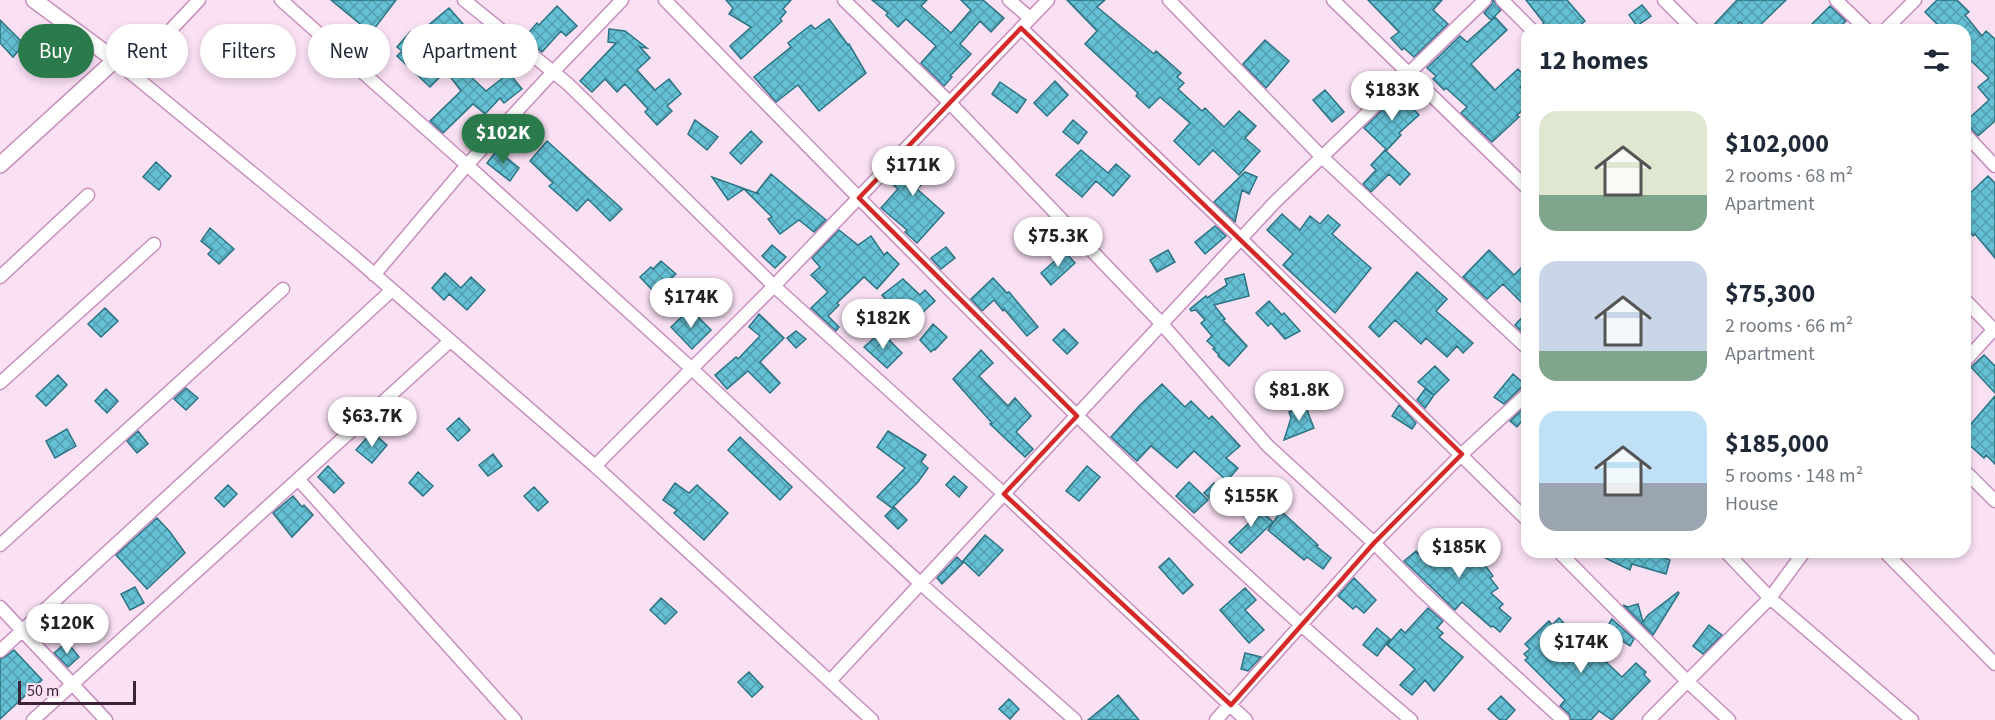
<!DOCTYPE html>
<html lang="en">
<head>
<meta charset="utf-8">
<style>
	:root { --surface:#fff; --page:#f2f2f3; --text:#1f2937; --muted:#747a83; --accent:#2b7a4b }
	body { margin:0; font-family:"Source Sans 3",sans-serif; background:var(--page); color:var(--text); height:100vh; display:flex; flex-direction:column; font-size:22px; white-space:nowrap }
	* { box-sizing:border-box; margin:0 }
	p { font-size:20px; color:var(--muted) }
	.icon { flex:none; width:33px; height:33px; fill:none; stroke:currentColor; stroke-width:2; stroke-linecap:round; stroke-linejoin:round }
	.map { position:relative; flex:1; overflow:hidden }
	.sheet { position:absolute; left:1521px; top:24px; width:450px; height:534px; display:flex; flex-direction:column; background:var(--surface); border-radius:18px; box-shadow:0 3px 9px #0003 }
	.sheet>* { flex:none }
	.hud { position:absolute; left:18px; top:24px; width:570px; height:54px; display:flex; gap:12px }
	.scale { position:absolute; left:18px; bottom:15px; width:118px; box-sizing:border-box; padding-left:6px; border:3px solid #3b2437; border-top:0; font-size:16px; line-height:21px; white-space:nowrap; color:#3b2437; -webkit-text-stroke:4px #f9e0f3; paint-order:stroke }
	.price { position:absolute; translate:-50% -51px; padding:0 14px; border-radius:21px; background:#fff; color:#222; font-size:20px; line-height:39px; filter:drop-shadow(0 2px 3px #0008) }
	.price::after { content:''; position:absolute; left:50%; top:36px; width:18px; height:14px; margin-left:-9px; background:inherit; clip-path:polygon(0 0,100% 0,50% 100%) }
	.price.on { background:var(--accent); color:#fff }
	ul { padding:0; list-style:none }
	li { display:flex; align-items:center; gap:18px; height:150px; padding:0 18px }
	li span { display:grid; place-items:center; flex:none; width:168px; height:120px; border-radius:18px; color:#555 }
	li>.icon { margin-inline-start:auto }
	span .icon { width:72px; height:72px; fill:#fffc; stroke-width:1 }
	li b { font-size:26px }
	h2 { display:flex; justify-content:space-between; align-items:center; height:72px; padding:0 18px; font-size:26px }
	.pill { padding:0 21px; border-radius:27px; background:var(--surface); box-shadow:0 3px 9px #0003; font-size:21px; line-height:54px }
	.pill.on { background:var(--accent); color:#fff }
	.map>svg:first-child { display:block }
	.building { fill:url(#building-cross-hatch); stroke:#2c7483; stroke-width:1.5 }
	.lines { fill:none; stroke-linecap:round; stroke-linejoin:round }
	.minor-casing { stroke:#c88fbd; stroke-width:15 }
	.tertiary-casing { stroke:#c88fbd; stroke-width:18 }
	.minor { stroke:#fff; stroke-width:12 }
	.tertiary { stroke:#fff; stroke-width:15 }
	.marked { fill:none; stroke:#d62828; stroke-width:4.5; stroke-linejoin:round }
</style>
</head>
<body>
<div class="map">
<svg width="1995" height="720" viewBox="0 0 1995 720">
	<defs>
		<pattern id="building-cross-hatch" width="8" height="8" patternUnits="userSpaceOnUse" patternTransform="scale(1.5)"><rect width="8" height="8" fill="#64c1d5"/><path d="M0 0l8 8M0 8l8-8" fill="none" stroke="#549dae"/></pattern>
	</defs>
	<rect width="100%" height="100%" fill="#f9e0f3"/>
	<path class="building" d="M331 0H396L371 33Z
		M726 0H791L783 9 786 12 780 19 782 21 741 59 730 46 751 27 729 14 733 8Z
		M872 0H927L921 6 951 33 971 10 961 0H983L1004 18 991 32 980 21 960 44 971 54 950 76 952 77 944 86 921 63 936 46 906 19 898 27 886 15 888 13Z
		M1067 0H1105L1097 7 1154 54 1156 51 1181 73 1177 77 1184 83 1178 89 1202 111 1205 108 1224 127 1239 111 1256 126 1245 138 1260 151 1251 161 1239 175 1213 150 1199 165 1174 141 1190 123 1160 97 1149 108 1136 96 1138 93 1085 44 1097 31Z
		M1368 0H1442L1433 10 1448 24 1414 57 1404 48 1402 50 1391 38 1399 32Z
		M1493 0 1501 10 1491 20 1484 13 1491 5Z
		M1526 0H1567L1585 21 1575 30H1540L1539 27 1544 23Z
		M1737 0H1786L1755 30H1749L1740 22 1732 30H1709Z
		M1937 0H1957L1969 12 1965 15 1982 36 1986 31 1995 39V121L1978 136 1971 128 1965 126V122L1989 100 1978 87 1989 78 1965 55V30H1943L1925 12Z
		M1642 5 1651 16 1637 26 1629 15Z
		M557 6 577 26 566 36 561 31 542 52 524 38 537 23 539 25Z
		M1830 6 1846 21 1836 30H1806Z
		M449 8 470 32 448 52 470 76 486 91 509 73 522 89 504 103 500 98 485 114 473 104 443 133 430 121 461 91 446 71 430 87 397 56 402 51 397 47 410 32 415 36Z
		M1495 17 1507 30 1471 64 1495 90 1518 69 1527 79 1520 87 1527 94V106L1517 115 1519 117 1492 142 1461 113 1467 107 1446 88 1444 90 1433 79 1436 76 1427 68 1460 36 1467 42Z
		M829 19 848 45 849 44 866 73 819 111 798 85 776 102 754 77 791 47 788 43 803 31 811 25 815 29Z
		M0 20 24 44 13 57 0 43Z
		M609 29 625 31 647 48 640 47 650 58 637 70 655 90 669 79 681 94 667 106 672 111 657 125 645 112 648 109 625 84 617 92 605 79 592 92 580 81 616 43 608 42Z
		M1265 40 1289 61 1266 88 1243 64Z
		M1055 81 1068 95 1047 116 1034 103Z
		M1000 82 1026 100 1017 113 992 94Z
		M1325 90 1344 112 1332 122 1313 100Z
		M1399 94 1419 115 1399 133 1401 135 1387 150 1364 128Z
		M695 120 718 137 707 150 688 134Z
		M1073 120 1087 132 1078 144 1063 132Z
		M751 131 762 142 741 164 730 153Z
		M547 141 622 209 610 221 588 199 577 211 549 186 553 183 530 161Z
		M918 148 938 168 917 189 944 213 917 243 905 232 907 230 881 208 898 189 887 180Z
		M497 150 519 168 510 181 487 163Z
		M1081 150 1108 173 1116 164 1130 176 1113 196 1096 181 1082 197 1056 175Z
		M1385 150 1410 174 1400 185 1389 174 1371 192 1363 184 1376 170 1371 165Z
		M156 162 171 176 159 190 143 177Z
		M1245 172 1257 177 1249 194 1242 190 1235 222 1214 202Z
		M771 174 826 220 814 232 799 220 780 234 768 219 772 217 744 189 728 200 712 177 759 194 757 192Z
		M1988 176 1995 183V258L1975 234 1973 236 1965 226V198Z
		M1282 214 1300 230 1310 216 1320 224 1328 215 1340 225 1332 234 1371 268 1335 313 1283 265 1293 254 1267 230Z
		M1215 226 1226 236 1205 254 1195 242Z
		M210 228 234 249 219 264 208 254 212 250 201 241Z
		M839 230 858 245 871 236 884 255 887 252 899 264 877 289 864 277 837 303 839 305 828 316 839 327 836 331 811 308 828 292 811 275 820 267 812 258Z
		M772 245 786 257 775 268 762 256Z
		M946 247 955 258 941 269 931 258Z
		M1168 250 1175 262 1157 272 1150 260Z
		M1489 250 1514 275 1527 262V308L1503 284 1487 299 1463 277Z
		M1065 252 1075 263 1051 285 1041 273Z
		M661 261 676 274 655 293 640 277 651 267 653 269Z
		M1417 272 1447 299 1436 311 1473 343 1463 353 1457 346 1447 357 1426 338 1421 344 1395 320 1379 337 1369 327Z
		M445 273 461 288 471 277 485 290 467 310 449 294 444 300 432 288Z
		M1244 274 1249 296 1214 305 1225 319 1223 320 1247 346 1229 366 1218 356 1219 355 1213 349 1215 348 1207 341 1212 336 1201 323 1205 320 1196 310 1191 311 1190 309 1206 296 1207 298 1227 285 1225 279Z
		M993 278 1007 293 1009 292 1038 327 1027 336 1004 309 1003 311 994 300 982 311 971 299Z
		M903 279 920 295 925 290 935 301 922 313 917 308 903 320 882 295Z
		M1269 301 1282 315 1284 313 1300 331 1285 339 1271 323 1268 326 1256 313Z
		M105 308 118 321 101 337 88 324Z
		M690 309 711 330 692 349 671 327Z
		M1527 312V337L1515 325Z
		M759 314 784 338 760 362 780 383 770 393 748 371 727 389 715 375 736 357 738 359 760 336 749 327Z
		M933 324 947 337 935 350 934 349 931 352 920 340Z
		M1064 329 1078 343 1067 354 1053 340Z
		M796 331 806 339 796 348 787 338Z
		M881 332 902 353 887 368 864 347Z
		M981 350 993 363 979 376 1008 406 1015 398 1031 416 1016 432 1033 449 1025 457 990 424 992 423 953 379Z
		M1984 355 1995 366V393L1971 367Z
		M1435 366 1449 380 1434 395 1418 382Z
		M1513 374 1527 386 1521 388 1504 404 1494 397Z
		M58 375 67 385 46 406 36 396Z
		M1162 384 1185 407 1191 401 1209 419 1212 416 1240 446 1226 458 1238 468 1227 481 1194 451 1177 468 1151 446 1137 461 1111 437 1139 406Z
		M186 388 198 398 186 410 174 399Z
		M106 389 118 401 107 413 95 401Z
		M1425 389 1434 395 1425 408 1417 400Z
		M1995 396V464L1986 455 1984 458 1965 441V431Z
		M1305 405 1314 428 1284 440 1291 418 1289 412Z
		M1399 405 1416 423 1412 429 1392 416Z
		M1527 405V414L1517 427 1510 421Z
		M459 418 470 430 458 441 447 429Z
		M67 429 76 446 55 458 46 441Z
		M138 431 148 444 137 453 127 441Z
		M888 431 926 455 921 462 928 468 918 482 892 508 877 497 905 468 877 447Z
		M372 432 387 445 372 463 356 450Z
		M740 437 792 487 780 500 728 450Z
		M493 454 502 466 488 476 479 465Z
		M328 466 344 483 334 493 318 477Z
		M1087 466 1100 477 1079 501 1066 491Z
		M418 472 433 486 423 496 409 483Z
		M954 476 967 487 959 497 946 485Z
		M1189 482 1208 500 1194 513 1176 496Z
		M675 483 689 493 697 485 728 513 704 540 674 513 677 510 663 500Z
		M1214 483 1226 495 1217 505 1204 493Z
		M228 485 237 494 224 507 215 498Z
		M534 487 548 502 538 511 524 496Z
		M293 496 302 507 304 505 313 515 292 537 273 513Z
		M1251 502 1273 522 1241 553 1229 542 1250 522 1241 513Z
		M894 507 907 520 898 529 885 516Z
		M1281 511 1318 545 1316 546 1331 558 1323 569 1307 557 1304 560 1268 530Z
		M157 518 170 532 185 553 147 589 116 555Z
		M1440 531 1444 535 1447 532 1475 560 1479 557 1493 576 1490 578 1498 588 1491 593 1503 604 1499 608 1511 618 1500 632 1493 626 1491 627 1462 602 1455 610 1404 561 1416 551 1418 554Z
		M985 535 1003 550 979 576 963 561Z
		M1593 552H1645L1670 560 1666 574 1632 564 1630 570Z
		M957 557 963 563 942 584 937 578Z
		M1169 558 1193 585 1183 594 1159 567Z
		M1354 578 1376 600 1364 613 1356 606 1353 609 1338 596Z
		M135 587 144 603 130 610 121 594Z
		M1245 588 1256 600 1245 610 1264 630 1249 643 1220 610Z
		M1678 592 1679 593 1653 635 1623 605 1628 607 1638 604 1643 622 1648 615Z
		M661 598 677 612 665 624 650 610Z
		M1428 608 1443 621 1437 628 1443 633 1439 637 1463 657 1434 691 1425 680 1412 695 1400 685 1415 669 1387 645 1401 629 1405 633Z
		M1559 618 1602 662 1604 660 1622 677 1636 663 1646 672 1644 675 1650 681 1612 720 1599 711 1591 720H1571L1569 714 1560 706 1565 700 1525 660 1528 658 1524 654 1530 649 1525 644 1549 621 1552 625Z
		M1612 619 1634 639 1630 646 1605 630Z
		M1709 625 1722 635 1703 654 1693 646Z
		M1377 628 1390 639 1377 656 1363 645Z
		M67 642 79 657 68 667 54 653Z
		M14 650 42 680 0 719V659L5 657Z
		M1245 653 1261 657 1248 671 1241 669Z
		M749 672 763 687 752 697 738 682Z
		M1118 695 1139 720H1088L1105 706Z
		M1501 696 1515 710 1506 720H1500L1488 709Z
		M1009 699 1019 709 1010 719 999 709Z"/>
	<g class="lines">
		<defs>
			<path id="minor" d="M281 0 467 165 692 369 921 584 1075 720
				M464 0 568 84 774 286 1004 494 1246 720
				M665 0C907 247 1147 498 1411 720
				M844 0 950 103 1162 324 1268 446 1374 543 1421 590 1563 720
				M1009 0 1030 18
				M1169 0 1322 157 1527 348
				M1333 0 1527 188
				M1502 0 1532 30
				M1664 0 1694 30
				M1836 0 1867 30
				M1021 28 1241 239 1527 520
				M1885 30 1915 0
				M115 60 352 255 595 466 872 720
				M130 73 199 0
				M1965 134 1995 166
				M374 275 467 165 553 72 622 0
				M0 277 88 195
				M1965 300 1995 331
				M1965 361 1995 328
				M0 383 154 244
				M595 466 774 286 1048 0
				M1965 471 1995 501
				M298 479 515 720
				M0 545 283 289
				M1559 552 1687 681 1729 720
				M1726 552 1770 598 1912 720
				M1885 552 1995 664
				M0 607 106 720
				M0 651 392 290
				M830 681 1275 202 1485 0
				M33 720 450 341
				M1216 720 1374 543 1462 454 1527 394
				M1649 720 1770 598 1804 552"/>
			<path id="tertiary" d="M0 165 115 60 34 0"/>
		</defs>
		<use href="#minor" class="minor-casing"/>
		<use href="#tertiary" class="tertiary-casing"/>
		<use href="#minor" class="minor"/>
		<use href="#tertiary" class="tertiary"/>
	</g>
	<path class="marked" d="M1021 28 1462 454 1374 543 1231 705 1004 494 1077 416 859 198Z"/>
</svg>
<div class="scale">50 m</div>
<b class="price" style="left:1392px;top:122px">$183K</b>
<b class="price on" style="left:503px;top:165px">$102K</b>
<b class="price" style="left:913px;top:197px">$171K</b>
<b class="price" style="left:1058px;top:268px">$75.3K</b>
<b class="price" style="left:691px;top:329px">$174K</b>
<b class="price" style="left:883px;top:350px">$182K</b>
<b class="price" style="left:1299px;top:422px">$81.8K</b>
<b class="price" style="left:372px;top:448px">$63.7K</b>
<b class="price" style="left:1251px;top:528px">$155K</b>
<b class="price" style="left:1459px;top:579px">$185K</b>
<b class="price" style="left:67px;top:655px">$120K</b>
<b class="price" style="left:1581px;top:674px">$174K</b>
<div class="hud">
<a class="pill on">Buy</a>
<a class="pill">Rent</a>
<a class="pill">Filters</a>
<a class="pill">New</a>
<a class="pill">Apartment</a>
</div>
<section class="sheet">
<h2>12 homes<svg class="icon" aria-label="filters" viewBox="0 0 24 24"><path d="M4 7h16M4 17h16"/><circle cx="9" cy="7" r="2"/><circle cx="15" cy="17" r="2"/></svg></h2>
<ul>
<li><span style="background:linear-gradient(#dfe7d0 70%,#7fa58c 0)"><svg class="icon" aria-label="home" viewBox="0 0 24 24"><path d="M3 11l9-7 9 7M6 9v11h12V9"/></svg></span><div><b>$102,000</b><p>2 rooms · 68 m²</p><p>Apartment</p></div></li>
<li><span style="background:linear-gradient(#c9d6e8 75%,#7fa58c 0)"><svg class="icon" aria-label="home" viewBox="0 0 24 24"><path d="M3 11l9-7 9 7M6 9v11h12V9"/></svg></span><div><b>$75,300</b><p>2 rooms · 66 m²</p><p>Apartment</p></div></li>
<li><span style="background:linear-gradient(#bfe0f5 60%,#9aa5b1 0)"><svg class="icon" aria-label="home" viewBox="0 0 24 24"><path d="M3 11l9-7 9 7M6 9v11h12V9"/></svg></span><div><b>$185,000</b><p>5 rooms · 148 m²</p><p>House</p></div></li>
</ul>
</section>
</div>
</body>
</html>
